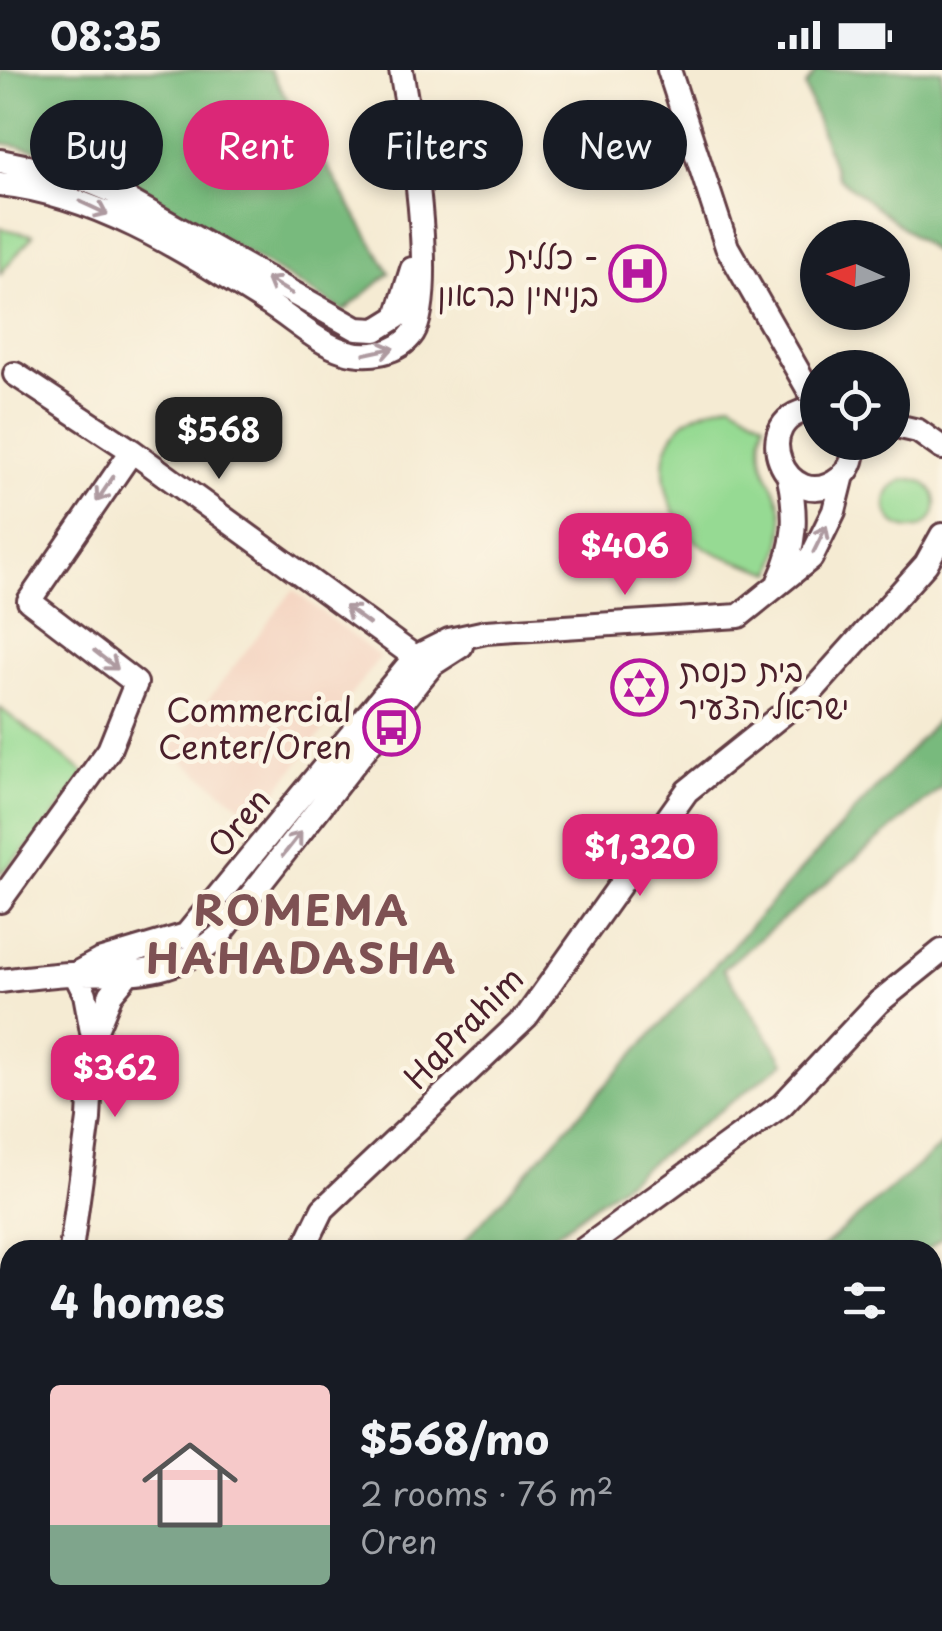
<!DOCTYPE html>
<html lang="en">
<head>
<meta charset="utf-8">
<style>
	:root { --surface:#171b24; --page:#20242c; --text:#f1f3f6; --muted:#9ea1a6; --accent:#db2777 }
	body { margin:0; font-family:"Playpen Sans","Playpen Sans Hebrew",sans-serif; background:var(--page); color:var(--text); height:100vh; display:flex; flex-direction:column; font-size:38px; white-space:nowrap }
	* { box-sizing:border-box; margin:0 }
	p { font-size:32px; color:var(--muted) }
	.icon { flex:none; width:55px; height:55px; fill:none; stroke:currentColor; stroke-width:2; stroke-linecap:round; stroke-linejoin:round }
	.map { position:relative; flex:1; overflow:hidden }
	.sheet { position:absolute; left:0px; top:1170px; width:942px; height:392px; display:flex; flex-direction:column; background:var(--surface); border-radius:30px 30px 0 0; box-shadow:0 5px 15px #0003 }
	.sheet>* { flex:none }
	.hud { position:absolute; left:30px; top:30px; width:882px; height:90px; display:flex; gap:20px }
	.needle { width:65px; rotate:273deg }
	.controls { position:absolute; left:800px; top:150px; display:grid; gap:20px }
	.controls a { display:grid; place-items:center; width:110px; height:110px; border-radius:50%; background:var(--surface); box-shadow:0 5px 15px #0003; font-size:50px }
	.price { position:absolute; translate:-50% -85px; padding:0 22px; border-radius:20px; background:var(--accent); color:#fff; font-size:32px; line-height:65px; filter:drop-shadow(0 2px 5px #0008) }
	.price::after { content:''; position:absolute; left:50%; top:60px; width:30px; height:22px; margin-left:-15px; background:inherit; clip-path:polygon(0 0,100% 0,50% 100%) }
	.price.current { background:#222; color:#fff }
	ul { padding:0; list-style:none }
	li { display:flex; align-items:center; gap:30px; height:250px; padding:0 50px }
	li span { display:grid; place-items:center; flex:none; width:280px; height:200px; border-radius:10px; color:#555 }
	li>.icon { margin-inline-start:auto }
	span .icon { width:120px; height:120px; fill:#fffc; stroke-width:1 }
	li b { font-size:42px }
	h2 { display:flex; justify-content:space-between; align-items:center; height:120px; padding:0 50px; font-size:42px }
	.chip { padding:0 35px; border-radius:45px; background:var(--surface); box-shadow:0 5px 15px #0003; font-size:35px; line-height:90px }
	.chip.current { background:var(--accent); color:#fff }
	.status { display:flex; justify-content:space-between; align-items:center; height:70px; padding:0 50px; background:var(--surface); direction:ltr }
	.status svg { height:28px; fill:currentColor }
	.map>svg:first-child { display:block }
	.built { fill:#f4d3c0 }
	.green { fill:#96da93; stroke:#707c5f; stroke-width:2.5 }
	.forest { fill:#78ba7d; stroke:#616c54; stroke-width:2.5 }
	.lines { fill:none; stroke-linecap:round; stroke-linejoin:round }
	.minor-casing { stroke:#643e44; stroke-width:28 }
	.minor { stroke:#fff; stroke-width:22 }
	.oneway { stroke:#ae9aa0 }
	.labels { text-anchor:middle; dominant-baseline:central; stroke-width:9; stroke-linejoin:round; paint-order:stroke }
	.poi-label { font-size:32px; fill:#4a1f2b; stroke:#fcf5e5; text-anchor:end }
	.street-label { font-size:32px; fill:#4a1f2b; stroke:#fcf5e5 }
	.district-label { font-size:42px; font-weight:bold; letter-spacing:2.5px; fill:#7e5153; stroke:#fcf5e5 }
</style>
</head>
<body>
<div class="status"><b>08:35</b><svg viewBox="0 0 49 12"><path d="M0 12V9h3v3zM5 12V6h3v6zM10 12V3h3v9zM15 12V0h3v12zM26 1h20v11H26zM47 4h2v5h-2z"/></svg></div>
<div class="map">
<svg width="942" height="1561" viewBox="0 0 942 1561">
	<rect width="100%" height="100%" fill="#fcf5e5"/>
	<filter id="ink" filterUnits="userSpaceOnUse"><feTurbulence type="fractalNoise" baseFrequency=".01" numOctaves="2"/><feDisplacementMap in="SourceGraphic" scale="20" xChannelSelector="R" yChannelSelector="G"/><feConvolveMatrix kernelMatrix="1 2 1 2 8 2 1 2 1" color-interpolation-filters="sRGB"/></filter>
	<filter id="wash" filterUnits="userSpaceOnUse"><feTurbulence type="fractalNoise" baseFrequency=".0048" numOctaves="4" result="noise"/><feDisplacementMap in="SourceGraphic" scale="40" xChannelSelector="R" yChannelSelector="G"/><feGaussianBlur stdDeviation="2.25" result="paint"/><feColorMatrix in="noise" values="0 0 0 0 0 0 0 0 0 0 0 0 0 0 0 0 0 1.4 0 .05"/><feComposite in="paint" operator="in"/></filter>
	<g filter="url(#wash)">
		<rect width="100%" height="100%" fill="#f5ebd3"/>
		<path class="built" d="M293 520 380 587 256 748 169 680Z"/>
		<path class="green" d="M0 158 33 165 0 204Z
			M731 332 764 352C753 406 779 408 783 449 785 468 778 485 773 503 746 493 707 486 688 463 664 434 652 385 681 355 694 342 714 337 731 332Z
			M886 434a25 25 0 1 1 50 0a25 25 0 1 1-50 0Z
			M0 638 86 704 38 768 0 804Z"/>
		<path class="forest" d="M0 0H270L390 203 344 241 89 88 0 73Z
			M817 0H942V188L837 107 805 17Z
			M942 645V717L723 899 785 992 534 1180H456Z
			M942 1075V1168L927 1180H819Z
			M387 1552H492V1553L484 1561H378Z"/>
	</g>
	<g filter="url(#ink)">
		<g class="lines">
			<defs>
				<path id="minor" d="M669 0 727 177 818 336
					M0 91 81 108 110 120 357 259 376 260 397 247 412 199
					M0 114C97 124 186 182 267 233 293 249 316 272 344 281 367 288 399 284 413 263 438 224 410 49 401 0
					M15 304 132 381
					M818 339C741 343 787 451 840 408 851 399 855 386 854 372
					M892 355 918 361 942 378
					M779 511C796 475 797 446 789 408
					M0 831 109 680 136 613 29 531 132 381 415 587 418 612
					M75 904 99 891 186 865 415 587 449 570 486 562 739 546 811 488 834 441 843 405
					M75 904 85 924 92 962
					M0 911C24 908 48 905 71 904 131 902 171 909 219 866L418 612 433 594 461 576
					M71 1180 89 1049 93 967 111 924 127 905
					M303 1180 323 1139 527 946 687 721 814 619 926 494 942 465
					M583 1180 782 1035 879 932 942 881
					M0 1348 10 1336
					M932 1395 942 1388
					M74 1561 80 1552
					M145 1561 154 1552
					M724 1561 733 1552"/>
			</defs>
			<use href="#minor" class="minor-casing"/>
			<use href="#minor" class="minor"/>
		</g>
		<defs><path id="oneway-shaft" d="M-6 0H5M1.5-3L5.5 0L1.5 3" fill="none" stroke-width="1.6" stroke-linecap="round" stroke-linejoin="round" transform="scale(2.5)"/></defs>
		<g class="oneway">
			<use href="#oneway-shaft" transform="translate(94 138) rotate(25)"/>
			<use href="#oneway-shaft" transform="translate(279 216) rotate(-149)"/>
			<use href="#oneway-shaft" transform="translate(379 281) rotate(-12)"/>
			<use href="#oneway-shaft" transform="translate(105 419) rotate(124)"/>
			<use href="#oneway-shaft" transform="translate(820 469) rotate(-64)"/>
			<use href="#oneway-shaft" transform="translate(357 545) rotate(-144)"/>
			<use href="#oneway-shaft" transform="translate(106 590) rotate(38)"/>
			<use href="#oneway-shaft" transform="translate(292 774) rotate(-52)"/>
		</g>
	</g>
	<defs>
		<symbol id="hospital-ring" viewBox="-11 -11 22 22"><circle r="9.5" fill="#fcf5e5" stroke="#b5179e" stroke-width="1.5"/><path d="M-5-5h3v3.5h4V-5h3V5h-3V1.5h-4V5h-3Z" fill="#b5179e"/></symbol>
		<symbol id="synagogue-ring" viewBox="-11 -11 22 22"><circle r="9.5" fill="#fcf5e5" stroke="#b5179e" stroke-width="1.5"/><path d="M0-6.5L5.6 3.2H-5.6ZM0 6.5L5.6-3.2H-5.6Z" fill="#b5179e"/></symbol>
		<symbol id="bus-ring" viewBox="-11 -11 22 22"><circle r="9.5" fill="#fcf5e5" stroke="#b5179e" stroke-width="1.5"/><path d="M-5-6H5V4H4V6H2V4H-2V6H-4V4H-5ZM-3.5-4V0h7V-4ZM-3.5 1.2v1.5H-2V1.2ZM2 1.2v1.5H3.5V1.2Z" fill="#b5179e"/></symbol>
	</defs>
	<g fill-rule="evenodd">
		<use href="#hospital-ring" x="606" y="172" width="63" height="63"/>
		<use href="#synagogue-ring" x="608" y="586" width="63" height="63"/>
		<use href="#bus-ring" x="360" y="626" width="63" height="63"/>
	</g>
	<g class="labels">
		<g class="poi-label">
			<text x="599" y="186">כללית -<tspan x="599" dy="37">בנימין בראון</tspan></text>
			<text x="679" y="599" text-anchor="start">בית כנסת<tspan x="679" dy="37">ישראל הצעיר</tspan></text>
			<text x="352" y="639">Commercial<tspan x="352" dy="37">Center/Oren</tspan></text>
		</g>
		<g class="street-label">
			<text transform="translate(238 752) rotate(-51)">Oren</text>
			<text transform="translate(463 957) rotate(-46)">HaPrahim</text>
		</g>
		<g class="district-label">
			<text x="302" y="838">ROMEMA<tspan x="302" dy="48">HAHADASHA</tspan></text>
		</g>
	</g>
</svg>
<div class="controls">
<a><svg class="needle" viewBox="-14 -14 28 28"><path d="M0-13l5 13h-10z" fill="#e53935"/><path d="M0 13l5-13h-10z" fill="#9ea1a6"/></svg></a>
<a><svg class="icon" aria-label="locate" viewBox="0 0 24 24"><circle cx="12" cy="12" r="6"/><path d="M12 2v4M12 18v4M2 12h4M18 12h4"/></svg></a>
</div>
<b class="price current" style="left:219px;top:412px">$568</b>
<b class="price" style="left:625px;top:528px">$406</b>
<b class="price" style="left:640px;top:829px">$1,320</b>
<b class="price" style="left:115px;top:1050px">$362</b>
<div class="hud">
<a class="chip">Buy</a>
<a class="chip current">Rent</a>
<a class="chip">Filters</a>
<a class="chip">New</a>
</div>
<section class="sheet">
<h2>4 homes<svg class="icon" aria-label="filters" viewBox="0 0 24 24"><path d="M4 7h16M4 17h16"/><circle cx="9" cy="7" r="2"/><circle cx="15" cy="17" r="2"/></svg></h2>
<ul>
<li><span style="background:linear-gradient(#f6c9c9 70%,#7fa58c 0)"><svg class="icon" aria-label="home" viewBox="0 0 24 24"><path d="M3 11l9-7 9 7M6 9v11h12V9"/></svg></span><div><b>$568/mo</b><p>2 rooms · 76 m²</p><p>Oren</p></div></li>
</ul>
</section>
</div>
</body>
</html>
